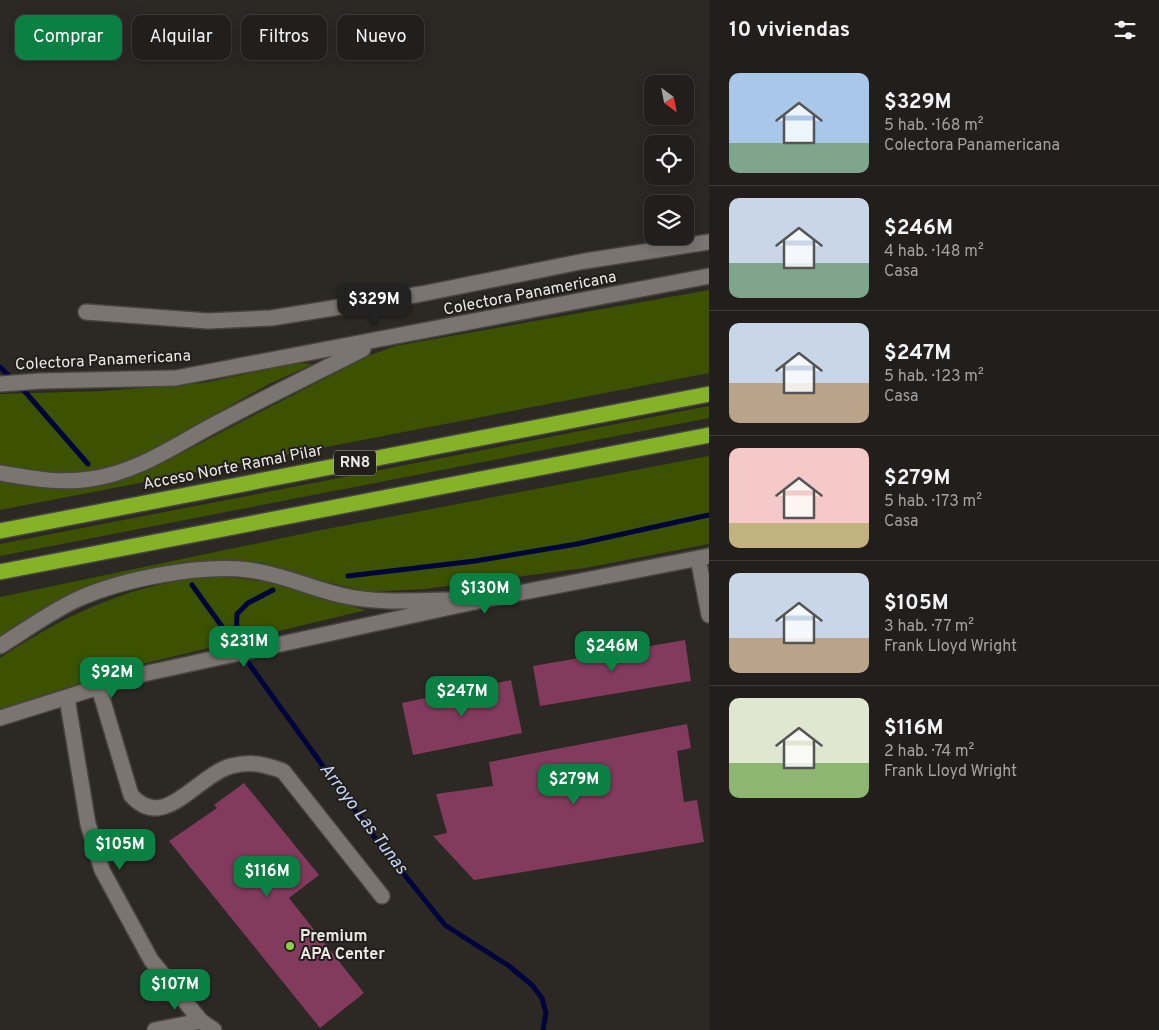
<!DOCTYPE html>
<html lang="es">
<head>
<meta charset="utf-8">
<style>
	:root { --surface:#211e1b; --page:#292724; --text:#f1f3f6; --muted:#a2a2a3; --line:#3e3c3a; --accent:#0b8043 }
	body { margin:0; font-family:Overpass,sans-serif; background:var(--page); color:var(--text); height:100vh; display:flex; flex-direction:column; font-size:19px; white-space:nowrap }
	* { box-sizing:border-box; margin:0 }
	p { font-size:16px; color:var(--muted) }
	.icon { flex:none; width:28px; height:28px; fill:none; stroke:currentColor; stroke-width:2; stroke-linecap:round; stroke-linejoin:round }
	.map { position:relative; flex:1; overflow:hidden }
	.panel { display:flex; flex-direction:column; background:var(--surface); width:450px }
	.panel>* { flex:none }
	.banner { position:absolute; left:15px; top:15px; width:475px; height:45px; display:flex; gap:10px }
	.needle { width:32px; rotate:148deg }
	.controls { position:absolute; left:644px; top:75px; display:grid; gap:10px }
	.controls a { display:grid; place-items:center; width:50px; height:50px; border-radius:10px; background:var(--surface); box-shadow:0 2px 12px #0003,0 0 0 1px var(--line); font-size:25px }
	.price { position:absolute; translate:-50% -42px; padding:0 11px; border-radius:10px; background:var(--accent); color:#fff; font-size:16px; line-height:32px; filter:drop-shadow(0 1px 2px #0008) }
	.price::after { content:''; position:absolute; left:50%; top:30px; width:15px; height:11px; margin-left:-8px; background:inherit; clip-path:polygon(0 0,100% 0,50% 100%) }
	.price.selected { background:#222; color:#fff }
	ul { padding:0; list-style:none }
	li { display:flex; align-items:center; gap:15px; height:125px; padding:0 20px }
	li+li { border-top:1px solid var(--line) }
	li span { display:grid; place-items:center; flex:none; width:140px; height:100px; border-radius:10px; color:#555 }
	li>.icon { margin-inline-start:auto }
	span .icon { width:60px; height:60px; fill:#fffc; stroke-width:1 }
	li b { font-size:21px }
	h2 { display:flex; justify-content:space-between; align-items:center; height:60px; padding:0 20px; font-size:21px }
	.chip { padding:0 18px; border-radius:10px; background:var(--surface); box-shadow:0 2px 12px #0003,0 0 0 1px var(--line); font-size:18px; line-height:45px }
	.chip.selected { background:var(--accent); color:#fff }
	main { display:flex; flex:1; min-height:0 }
	.map>svg:first-child { display:block }
	.green { fill:#3c5201 }
	.lines { fill:none; stroke-linecap:round; stroke-linejoin:round }
	.stream { stroke:#00043c; stroke-width:5 }
	.building { fill:#823a5d }
	.minor-casing { stroke:#484541; stroke-width:18 }
	.highway-casing { stroke:#484541; stroke-width:18 }
	.minor { stroke:#7a7570; stroke-width:15 }
	.highway { stroke:#85b227; stroke-width:15 }
	.poi-dot { fill:#8bce47; stroke:#221f1a; stroke-width:2 }
	.labels { text-anchor:middle; dominant-baseline:central; stroke-width:4; stroke-linejoin:round; paint-order:stroke }
	.shield { fill:#221f1a; stroke:#afaca8; stroke-width:1 }
	.shield-label { font-size:15px; font-weight:bold; fill:#ebe8e5 }
	.street-label { font-size:16px; fill:#ebe8e5; stroke:#221f1a }
	.poi-label { font-size:16px; font-weight:bold; fill:#ebe8e5; stroke:#221f1a; text-anchor:start }
	.water-label { font-size:18px; font-style:italic; fill:#c3d7fb; stroke:#221f1a }
</style>
</head>
<body>
<main>
<div class="map">
<svg width="709" height="1030" viewBox="0 0 709 1030">
	<rect width="100%" height="100%" fill="#2c2824"/>
	<path class="green" d="M709 290V373L0 510V481L62 489 91 488 126 477 170 459 368 356 395 346Z
		M298 363 313 364 269 384 144 454 115 466 78 475 0 466V394L102 391 203 383Z
		M709 406V418L0 556V544Z
		M709 456V544L585 568 425 589 367 592 292 573 260 562 206 561 156 570 0 638V597L316 531Z
		M220 576 269 582 329 601 366 610 134 666 0 709V658C69 612 137 581 220 576Z"/>
	<g class="lines">
		<path class="stream" d="M0 367 14 381
			M20 386 88 464
			M348 576 475 561 577 544 709 515
			M192 585 378 842 445 925 509 966 532 985 542 998 546 1013 543 1030
			M236 645 237 614 248 603 273 590"/>
	</g>
	<path class="building" d="M685 640 691 681 540 706 533 666Z
		M511 680 522 733 413 755 402 703Z
		M687 724 691 748 677 751 684 802 697 800 704 842 474 880 433 836 447 833 436 794 493 786 489 762Z
		M244 783 319 875 289 898 364 993 320 1028 169 841 217 808 214 805Z"/>
	<g class="lines">
		<defs>
			<path id="minor" d="M86 312 208 321 271 318 421 294 585 261 709 242
				M0 384 40 381 176 378 709 276
				M0 473C30 478 60 484 90 479 138 473 180 442 221 421 268 396 316 373 363 349
				M698 558 709 615
				M0 646C26 630 50 612 78 599 123 579 200 564 249 570 282 574 312 589 345 596 380 604 419 600 455 600
				M99 688 131 795C164 833 196 776 231 766 252 761 263 764 283 771L382 896
				M67 698 88 824 102 870 151 960 201 1021 214 1030
				M0 718 134 676 483 600 709 556
				M155 1030 201 1021"/>
			<path id="highway" d="M0 531 709 394
				M0 572 709 435"/>
		</defs>
		<use href="#minor" class="minor-casing"/>
		<use href="#highway" class="highway-casing"/>
		<use href="#minor" class="minor"/>
		<use href="#highway" class="highway"/>
	</g>
	<circle class="poi-dot" cx="290" cy="946" r="5"/>
	<g class="labels">
		<rect class="shield" x="334" y="450.5" width="42" height="25" rx="4"/>
		<g class="shield-label">
			<text x="355" y="463">RN8</text>
		</g>
		<g class="street-label">
			<text transform="translate(530 294) rotate(-11)">Colectora Panamericana</text>
			<text transform="translate(103 361) rotate(-3)">Colectora Panamericana</text>
			<text transform="translate(233 468) rotate(-11)">Acceso Norte Ramal Pilar</text>
		</g>
		<g class="poi-label">
			<text x="300" y="937">Premium<tspan x="300" dy="18">APA Center</tspan></text>
		</g>
		<g class="water-label">
			<text transform="translate(363 819) rotate(53)">Arroyo Las Tunas</text>
		</g>
	</g>
</svg>
<div class="controls">
<a><svg class="needle" viewBox="-14 -14 28 28"><path d="M0-13l5 13h-10z" fill="#e53935"/><path d="M0 13l5-13h-10z" fill="#a2a2a3"/></svg></a>
<a><svg class="icon" aria-label="locate" viewBox="0 0 24 24"><circle cx="12" cy="12" r="6"/><path d="M12 2v4M12 18v4M2 12h4M18 12h4"/></svg></a>
<a><svg class="icon" aria-label="layers" viewBox="0 0 24 24"><path d="M12 4l9 5-9 5-9-5zM3 14l9 5 9-5"/></svg></a>
</div>
<b class="price selected" style="left:374px;top:326px">$329M</b>
<b class="price" style="left:485px;top:615px">$130M</b>
<b class="price" style="left:244px;top:668px">$231M</b>
<b class="price" style="left:612px;top:673px">$246M</b>
<b class="price" style="left:112px;top:699px">$92M</b>
<b class="price" style="left:462px;top:718px">$247M</b>
<b class="price" style="left:574px;top:806px">$279M</b>
<b class="price" style="left:120px;top:871px">$105M</b>
<b class="price" style="left:267px;top:898px">$116M</b>
<b class="price" style="left:175px;top:1011px">$107M</b>
<div class="banner">
<a class="chip selected">Comprar</a>
<a class="chip">Alquilar</a>
<a class="chip">Filtros</a>
<a class="chip">Nuevo</a>
</div>
</div>
<section class="panel">
<h2>10 viviendas<svg class="icon" aria-label="filters" viewBox="0 0 24 24"><path d="M4 7h16M4 17h16"/><circle cx="9" cy="7" r="2"/><circle cx="15" cy="17" r="2"/></svg></h2>
<ul>
<li><span style="background:linear-gradient(#a9c7e8 70%,#7fa58c 0)"><svg class="icon" aria-label="home" viewBox="0 0 24 24"><path d="M3 11l9-7 9 7M6 9v11h12V9"/></svg></span><div><b>$329M</b><p>5 hab. · 168 m²</p><p>Colectora Panamericana</p></div></li>
<li><span style="background:linear-gradient(#c9d6e8 65%,#7fa58c 0)"><svg class="icon" aria-label="home" viewBox="0 0 24 24"><path d="M3 11l9-7 9 7M6 9v11h12V9"/></svg></span><div><b>$246M</b><p>4 hab. · 148 m²</p><p>Casa</p></div></li>
<li><span style="background:linear-gradient(#c9d6e8 60%,#b9a48a 0)"><svg class="icon" aria-label="home" viewBox="0 0 24 24"><path d="M3 11l9-7 9 7M6 9v11h12V9"/></svg></span><div><b>$247M</b><p>5 hab. · 123 m²</p><p>Casa</p></div></li>
<li><span style="background:linear-gradient(#f6c9c9 75%,#c2b280 0)"><svg class="icon" aria-label="home" viewBox="0 0 24 24"><path d="M3 11l9-7 9 7M6 9v11h12V9"/></svg></span><div><b>$279M</b><p>5 hab. · 173 m²</p><p>Casa</p></div></li>
<li><span style="background:linear-gradient(#c9d6e8 65%,#b9a48a 0)"><svg class="icon" aria-label="home" viewBox="0 0 24 24"><path d="M3 11l9-7 9 7M6 9v11h12V9"/></svg></span><div><b>$105M</b><p>3 hab. · 77 m²</p><p>Frank Lloyd Wright</p></div></li>
<li><span style="background:linear-gradient(#dfe7d0 65%,#8fb573 0)"><svg class="icon" aria-label="home" viewBox="0 0 24 24"><path d="M3 11l9-7 9 7M6 9v11h12V9"/></svg></span><div><b>$116M</b><p>2 hab. · 74 m²</p><p>Frank Lloyd Wright</p></div></li>
</ul>
</section>
</main>
</body>
</html>
